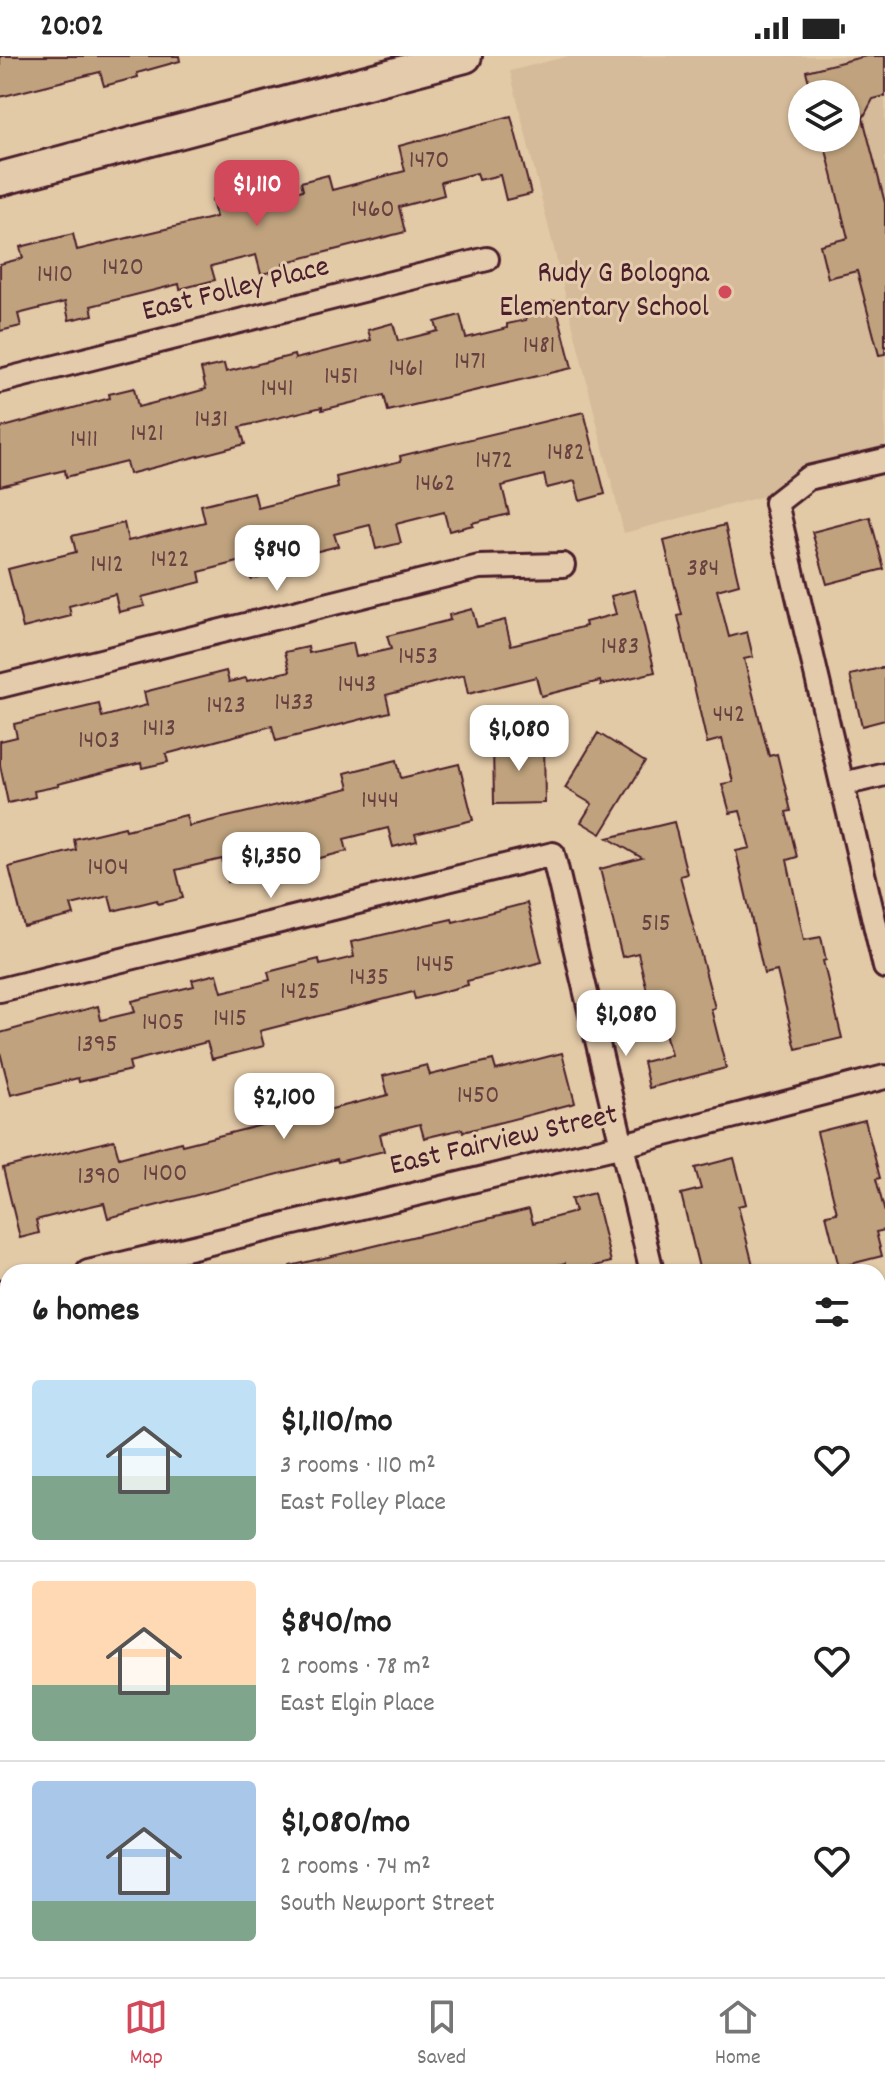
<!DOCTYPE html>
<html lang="en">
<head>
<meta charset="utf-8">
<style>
	:root { --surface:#fff; --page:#f2f2f2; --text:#222; --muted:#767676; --line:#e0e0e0; --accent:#d1495b }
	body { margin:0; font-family:Dekko,sans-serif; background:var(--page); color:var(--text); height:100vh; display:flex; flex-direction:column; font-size:30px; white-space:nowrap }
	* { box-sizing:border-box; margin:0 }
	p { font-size:26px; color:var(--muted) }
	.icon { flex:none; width:44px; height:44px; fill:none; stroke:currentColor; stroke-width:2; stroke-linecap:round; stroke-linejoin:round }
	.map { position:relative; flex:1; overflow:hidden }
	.details { position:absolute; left:0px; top:1208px; width:886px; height:714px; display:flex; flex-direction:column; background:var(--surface); border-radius:24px 24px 0 0; box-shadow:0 2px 6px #0004 }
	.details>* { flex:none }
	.controls { position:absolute; left:788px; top:24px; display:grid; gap:16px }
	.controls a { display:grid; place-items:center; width:72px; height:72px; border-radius:50%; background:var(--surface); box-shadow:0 2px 6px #0004; font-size:40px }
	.price { position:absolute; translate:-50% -68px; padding:0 18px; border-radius:16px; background:#fff; color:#222; font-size:26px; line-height:52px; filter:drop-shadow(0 2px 4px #0008) }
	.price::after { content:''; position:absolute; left:50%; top:48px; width:24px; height:18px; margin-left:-12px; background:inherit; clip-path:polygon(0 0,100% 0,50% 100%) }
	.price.on { background:var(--accent); color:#fff }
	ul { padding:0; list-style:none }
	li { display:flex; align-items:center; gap:24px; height:200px; padding:0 32px }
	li+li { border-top:2px solid var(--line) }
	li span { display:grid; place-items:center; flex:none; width:224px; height:160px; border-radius:8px; color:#555 }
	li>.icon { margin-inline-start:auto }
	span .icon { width:96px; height:96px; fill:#fffc; stroke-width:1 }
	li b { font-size:34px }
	h2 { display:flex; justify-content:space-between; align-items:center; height:96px; padding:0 32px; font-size:34px }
	.status { display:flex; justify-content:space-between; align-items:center; height:56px; padding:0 40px; background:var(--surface); direction:ltr }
	.status svg { height:22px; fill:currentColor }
	.dock { display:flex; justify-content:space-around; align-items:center; height:112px; border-top:2px solid var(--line); background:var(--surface); font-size:22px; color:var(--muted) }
	.dock a { display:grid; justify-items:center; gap:4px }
	.dock .on { color:var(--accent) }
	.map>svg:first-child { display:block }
	.built { fill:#d5bb99; fill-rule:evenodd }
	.building { fill:#c0a37e; stroke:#4a1f2b; stroke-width:2 }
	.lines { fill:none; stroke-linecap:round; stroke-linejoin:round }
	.street-casing { stroke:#4a1f2b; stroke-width:28 }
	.secondary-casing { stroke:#4a1f2b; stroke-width:38 }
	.street { stroke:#e4cbac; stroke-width:22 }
	.secondary { stroke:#e4cbac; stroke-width:32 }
	.poi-dot { fill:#d1495b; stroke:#e4cbac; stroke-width:3 }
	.labels { text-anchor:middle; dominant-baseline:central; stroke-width:6; stroke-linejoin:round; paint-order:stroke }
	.number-label { font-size:26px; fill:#684040 }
	.poi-label { font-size:30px; fill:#4a1f2b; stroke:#e4cbac; text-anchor:end }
	.street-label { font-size:30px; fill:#4a1f2b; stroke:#e4cbac }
</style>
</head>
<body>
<div class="status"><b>20:02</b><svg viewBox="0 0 49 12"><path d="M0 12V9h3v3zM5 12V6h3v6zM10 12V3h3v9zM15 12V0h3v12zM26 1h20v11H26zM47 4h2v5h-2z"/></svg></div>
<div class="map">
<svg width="885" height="1921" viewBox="0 0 885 1921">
	<rect width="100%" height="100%" fill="#e3caa7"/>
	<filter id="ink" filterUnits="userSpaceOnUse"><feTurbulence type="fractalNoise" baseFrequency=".0125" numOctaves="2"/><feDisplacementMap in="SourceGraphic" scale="16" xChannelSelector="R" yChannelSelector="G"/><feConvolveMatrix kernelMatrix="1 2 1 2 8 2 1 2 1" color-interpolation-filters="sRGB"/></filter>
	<g filter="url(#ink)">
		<path class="built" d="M568 0H885V390L800 411 780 425 768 439 624 477 510 15ZM802 38H846V82H802Z"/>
		<path class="building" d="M0 0H179L180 5 137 17 138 21 104 30 100 16 0 41Z
			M866 0H885V40L873 43 863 62 885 147V298L879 299 857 215 828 222 820 189 848 182 823 82H846V38H812L806 15Z
			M511 60 531 138 506 144 500 119 479 124 477 117 441 126 444 139 399 151 405 176 283 207 285 213 261 218 256 199 211 210 215 224 180 233 179 228 91 250 93 259 69 264 65 246 18 258 21 270 0 275V208L23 202 20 191 73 178 77 194 216 161 212 144 264 131 267 143 303 134 301 126 328 119 332 134 405 115 399 90Z
			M555 245 572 312 388 355 384 339 322 354V351L240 371 245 388 129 418 126 406 66 421 65 414 0 430V372L110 342 109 338 134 332 138 351 177 341 206 333 201 313 224 308 226 316 294 299 295 303 371 284 368 274 393 267 398 285 438 275 435 266 460 259 466 282 507 272V268L526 264 523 253Z
			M584 356 605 438 580 445 575 425 547 432 544 419 502 430 509 458 472 467 473 469 449 475 444 456 396 468 401 487 376 493 370 469 334 478 338 490 271 507 274 517 251 523 246 504 199 516 201 526 142 541 145 550 119 556 115 538 69 550 71 560 23 572 8 513 76 496 72 480 124 467 128 485 205 466 201 449 254 436 258 452 338 432 336 421 401 405 400 400Z
			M870 461 884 513 827 528 812 476Z
			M725 469 739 528 717 534 729 581 747 576 753 601 744 603 769 700 777 698 791 755 786 756 797 801 787 804 804 884 821 881 826 904 823 905 842 982 796 993 777 915 764 918 736 795 750 792 740 755 730 757 722 728 733 726 722 683 707 687 678 560 682 559 664 485Z
			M635 534 655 616 601 629 600 625 541 640 536 621 468 638 464 619 386 639 390 656 276 685 272 670 166 698 168 706 142 712 141 707 58 728 59 730 34 735 35 741 8 747 0 709V685L17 681 14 668 99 648 102 661 147 649 144 636 226 615 229 626 246 622 247 625 290 615 285 596 308 591 309 597 353 587 356 601 391 593 387 580 450 564 449 559 472 553 477 571 505 564 511 589 586 570 585 566 616 558 611 540Z
			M885 611V664L862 670 850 619Z
			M598 677 645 706 601 778 581 766 592 748 565 732Z
			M544 686 545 747 494 748 493 687Z
			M397 704 401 722 459 708 473 764 415 778 417 785 393 791 388 772 344 783 347 795 297 808 294 793 257 802 261 818 228 826 222 803 176 814 183 842 158 848 157 844 113 855 109 840 71 849 74 859 24 871 9 811 76 794 74 783 125 771 126 774 186 759 189 770 349 732 345 717Z
			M674 766 687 818 680 820 715 952 711 953 726 1012 649 1032 643 1006 671 999 662 966 635 972 629 948 649 943 638 897 622 901 600 813 642 802 608 782Z
			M527 847 542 906 467 925 468 929 415 943 413 936 260 975 264 990 212 1003 207 986 129 1006 131 1014 79 1026 78 1022 11 1039 0 996V977L98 950 101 964 135 956 132 945 194 930 192 924 217 918 222 936 270 924 268 916 319 903 320 909 354 901 351 886 452 863 453 866Z
			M562 997 575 1047 463 1076 462 1073 424 1082 420 1068 380 1078 384 1095 338 1106 337 1103 108 1162 104 1147 82 1152 36 1164 39 1177 20 1182 3 1112 114 1084 119 1102 181 1086 182 1089 266 1068 264 1059 308 1048 311 1058 388 1039 383 1020 427 1009 430 1019 493 1004 496 1014Z
			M865 1064 880 1122 876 1123 885 1157V1174L876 1176 882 1200 839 1211 826 1159 837 1157 817 1076Z
			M734 1102 746 1148 738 1150 753 1209 725 1216H700L681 1138 701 1133 695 1112Z
			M594 1137 611 1206 572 1216H567L565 1207 531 1216H290V1210L529 1153 533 1167 575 1156 571 1143Z"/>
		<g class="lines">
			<defs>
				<path id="street" d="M0 325 487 203
					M885 404 808 422 776 447 885 911
					M0 630 479 511 563 509
					M843 728 885 718
					M0 934 553 798 652 1216
					M88 1216 623 1089 885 1021
					M0 1237 8 1235
					M0 1437 8 1472
					M0 1523 8 1537
					M169 1914 171 1921"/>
				<path id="secondary" d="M0 123 465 0"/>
			</defs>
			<use href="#street" class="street-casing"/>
			<use href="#secondary" class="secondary-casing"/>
			<use href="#street" class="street"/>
			<use href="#secondary" class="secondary"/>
		</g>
	</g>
	<circle class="poi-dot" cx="725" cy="236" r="8"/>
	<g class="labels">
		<g class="number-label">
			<text x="429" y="105">1470</text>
			<text x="373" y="154">1460</text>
			<text x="123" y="212">1420</text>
			<text x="55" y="219">1410</text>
			<text x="539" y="290">1481</text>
			<text x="470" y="306">1471</text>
			<text x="406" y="313">1461</text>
			<text x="341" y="321">1451</text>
			<text x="277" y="333">1441</text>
			<text x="211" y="364">1431</text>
			<text x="147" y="378">1421</text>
			<text x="84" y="384">1411</text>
			<text x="566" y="397">1482</text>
			<text x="494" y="405">1472</text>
			<text x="435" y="428">1462</text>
			<text x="170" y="504">1422</text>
			<text x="107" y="509">1412</text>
			<text x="703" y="513">384</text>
			<text x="620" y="591">1483</text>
			<text x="418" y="601">1453</text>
			<text x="357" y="629">1443</text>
			<text x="294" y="647">1433</text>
			<text x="226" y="650">1423</text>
			<text x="729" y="659">442</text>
			<text x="159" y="673">1413</text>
			<text x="99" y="685">1403</text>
			<text x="380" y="745">1444</text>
			<text x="108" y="812">1404</text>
			<text x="656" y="868">515</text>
			<text x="435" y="909">1445</text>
			<text x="369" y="922">1435</text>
			<text x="300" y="936">1425</text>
			<text x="230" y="963">1415</text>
			<text x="163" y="967">1405</text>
			<text x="97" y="989">1395</text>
			<text x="478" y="1040">1450</text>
			<text x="165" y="1118">1400</text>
			<text x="99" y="1121">1390</text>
		</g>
		<g class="poi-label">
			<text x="709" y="219">Rudy G Bologna<tspan x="709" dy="34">Elementary School</tspan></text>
		</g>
		<g class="street-label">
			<text transform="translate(236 235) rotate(-14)">East Folley Place</text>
			<text transform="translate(504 1086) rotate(-13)">East Fairview Street</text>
		</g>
	</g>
</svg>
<div class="controls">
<a><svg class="icon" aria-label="layers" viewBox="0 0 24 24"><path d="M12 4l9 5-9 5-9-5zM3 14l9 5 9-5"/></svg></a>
</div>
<b class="price on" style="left:257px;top:172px">$1,110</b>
<b class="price" style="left:277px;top:537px">$840</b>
<b class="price" style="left:519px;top:717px">$1,080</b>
<b class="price" style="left:271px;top:844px">$1,350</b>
<b class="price" style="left:626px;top:1002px">$1,080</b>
<b class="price" style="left:284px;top:1085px">$2,100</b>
<section class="details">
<h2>6 homes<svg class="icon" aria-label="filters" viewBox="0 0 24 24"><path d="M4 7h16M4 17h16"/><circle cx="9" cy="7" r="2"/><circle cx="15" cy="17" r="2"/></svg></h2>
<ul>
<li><span style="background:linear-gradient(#bfe0f5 60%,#7fa58c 0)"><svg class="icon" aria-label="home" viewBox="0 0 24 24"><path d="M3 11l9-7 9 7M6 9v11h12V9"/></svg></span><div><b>$1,110/mo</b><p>3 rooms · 110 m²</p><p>East Folley Place</p></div><svg class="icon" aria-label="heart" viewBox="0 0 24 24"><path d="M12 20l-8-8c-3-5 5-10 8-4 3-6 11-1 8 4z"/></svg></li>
<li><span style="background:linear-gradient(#ffd9b3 65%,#7fa58c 0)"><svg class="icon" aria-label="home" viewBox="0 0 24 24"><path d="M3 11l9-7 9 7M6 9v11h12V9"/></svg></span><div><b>$840/mo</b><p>2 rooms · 78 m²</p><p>East Elgin Place</p></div><svg class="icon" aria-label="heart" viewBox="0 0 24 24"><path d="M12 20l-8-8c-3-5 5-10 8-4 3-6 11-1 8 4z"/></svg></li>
<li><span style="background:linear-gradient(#a9c7e8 75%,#7fa58c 0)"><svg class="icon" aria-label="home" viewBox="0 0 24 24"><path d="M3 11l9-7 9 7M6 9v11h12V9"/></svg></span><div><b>$1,080/mo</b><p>2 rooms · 74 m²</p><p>South Newport Street</p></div><svg class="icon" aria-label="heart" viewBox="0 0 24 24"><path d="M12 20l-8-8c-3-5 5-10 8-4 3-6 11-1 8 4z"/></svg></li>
</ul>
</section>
</div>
<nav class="dock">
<a class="on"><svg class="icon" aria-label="map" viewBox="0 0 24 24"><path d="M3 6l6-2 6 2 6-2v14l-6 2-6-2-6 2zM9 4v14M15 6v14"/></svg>Map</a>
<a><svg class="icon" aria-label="saved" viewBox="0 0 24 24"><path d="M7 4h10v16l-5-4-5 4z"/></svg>Saved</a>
<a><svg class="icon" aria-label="home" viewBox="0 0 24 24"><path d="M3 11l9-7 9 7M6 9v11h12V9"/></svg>Home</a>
</nav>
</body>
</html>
